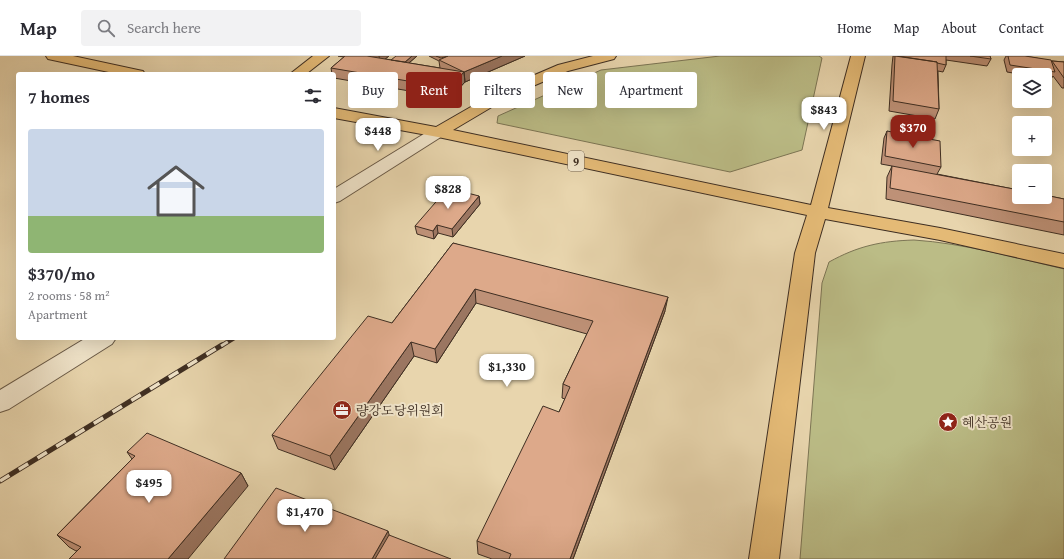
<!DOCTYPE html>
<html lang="en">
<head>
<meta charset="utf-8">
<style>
	:root { --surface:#fff; --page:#f2f2f3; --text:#2b2b33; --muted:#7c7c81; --line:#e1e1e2; --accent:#8f2418 }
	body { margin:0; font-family:"Gentium Book Plus","Noto Serif KR",serif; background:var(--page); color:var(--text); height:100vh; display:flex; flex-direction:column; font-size:15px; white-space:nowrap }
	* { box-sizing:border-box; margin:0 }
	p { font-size:13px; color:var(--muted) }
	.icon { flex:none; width:22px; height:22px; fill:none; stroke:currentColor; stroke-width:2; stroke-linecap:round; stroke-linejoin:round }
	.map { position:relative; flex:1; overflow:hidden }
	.drawer { position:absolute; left:16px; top:16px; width:320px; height:268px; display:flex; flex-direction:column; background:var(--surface); border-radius:4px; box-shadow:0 4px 16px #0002 }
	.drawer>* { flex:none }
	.guide { position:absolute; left:348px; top:16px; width:380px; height:36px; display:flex; gap:8px }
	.buttons { position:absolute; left:1012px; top:12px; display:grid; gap:8px }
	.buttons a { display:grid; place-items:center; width:40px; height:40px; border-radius:4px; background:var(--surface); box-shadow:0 4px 16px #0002; font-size:20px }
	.price { position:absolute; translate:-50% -34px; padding:0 9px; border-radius:8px; background:#fff; color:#222; font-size:13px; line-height:26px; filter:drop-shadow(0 1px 2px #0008) }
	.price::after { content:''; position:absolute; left:50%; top:24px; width:12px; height:9px; margin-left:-6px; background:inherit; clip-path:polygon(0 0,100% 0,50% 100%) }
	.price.selected { background:var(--accent); color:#fff }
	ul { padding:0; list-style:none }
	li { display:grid; align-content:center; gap:8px; height:212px; padding:0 12px }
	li+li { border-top:1px solid var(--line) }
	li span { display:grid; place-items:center; height:124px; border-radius:4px; color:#555 }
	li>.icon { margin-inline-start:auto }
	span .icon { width:72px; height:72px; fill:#fffc; stroke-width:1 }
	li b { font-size:17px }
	h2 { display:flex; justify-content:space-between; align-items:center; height:48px; padding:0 12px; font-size:17px }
	.chip { padding:0 14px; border-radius:4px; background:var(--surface); box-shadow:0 4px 16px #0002; font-size:14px; line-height:36px }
	.chip.selected { background:var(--accent); color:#fff }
	header { display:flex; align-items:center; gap:24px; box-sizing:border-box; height:56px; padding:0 20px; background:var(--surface); border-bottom:1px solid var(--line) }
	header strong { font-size:19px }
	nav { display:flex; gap:22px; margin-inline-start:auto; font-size:14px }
	.search { width:280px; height:36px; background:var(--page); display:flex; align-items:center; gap:10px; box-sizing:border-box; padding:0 14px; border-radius:4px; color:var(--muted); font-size:15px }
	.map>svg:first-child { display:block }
	.green { fill:#bbbc86; stroke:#7c7554 }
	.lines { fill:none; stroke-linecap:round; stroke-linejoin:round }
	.minor-casing { stroke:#685845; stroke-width:2 }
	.major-casing { stroke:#3e2e22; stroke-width:2 }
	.minor { fill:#f0e4ca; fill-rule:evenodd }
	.major { fill:#e4ba76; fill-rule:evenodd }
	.rail-far1-casing { stroke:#3e2e22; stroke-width:4.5 }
	.rail-casing { stroke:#3e2e22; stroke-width:5 }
	.rail-far1 { stroke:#f0e4ca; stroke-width:3; stroke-dasharray:8; stroke-linecap:butt }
	.rail { stroke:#f0e4ca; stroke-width:3.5; stroke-dasharray:11; stroke-linecap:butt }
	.wall { fill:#be9177; stroke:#3e2e22 }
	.shaded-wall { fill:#9b7661; stroke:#3e2e22 }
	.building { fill:#dda98a; stroke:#3e2e22 }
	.labels { text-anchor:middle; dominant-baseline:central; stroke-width:4; stroke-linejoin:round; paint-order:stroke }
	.shield { fill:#f0e4ca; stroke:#736554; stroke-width:1 }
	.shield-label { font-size:12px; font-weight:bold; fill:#3e2e22 }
	.poi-label { font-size:13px; fill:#3e2e22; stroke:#f0e4ca; text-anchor:start }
</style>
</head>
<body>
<header>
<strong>Map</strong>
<div class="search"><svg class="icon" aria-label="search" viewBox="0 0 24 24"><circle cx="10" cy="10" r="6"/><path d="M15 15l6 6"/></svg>Search here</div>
<nav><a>Home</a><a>Map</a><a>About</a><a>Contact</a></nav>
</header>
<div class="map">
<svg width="1064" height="503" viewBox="0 0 1064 503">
	<rect width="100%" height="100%" fill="#e8d5ad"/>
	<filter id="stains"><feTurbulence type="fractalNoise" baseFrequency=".005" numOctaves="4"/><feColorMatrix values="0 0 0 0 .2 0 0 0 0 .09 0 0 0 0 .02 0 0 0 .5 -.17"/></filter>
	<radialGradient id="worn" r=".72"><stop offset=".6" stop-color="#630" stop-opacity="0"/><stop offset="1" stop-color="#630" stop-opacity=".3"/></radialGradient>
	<path class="green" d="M720 0H819L822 2 802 94 730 116 497 67 498 60 601 14Z
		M914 184C962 187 1017 202 1064 213V503H800L822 227 829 206C858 190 881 185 914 184Z"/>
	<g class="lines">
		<defs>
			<path id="minor" d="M438 71 444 73 446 76 444 79 340 145 334 147V133L432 73Z
				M86 282H116L112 288 9 353 0 356V334Z"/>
			<path id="major" d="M46 0H73L138 14 143 15 145 18H118L48 3Z
				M313 0H329L306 18H290Z
				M593 0H616L614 3 568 15 512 39 453 74 811 149 851 0H865L828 152 940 172 1064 198V212L940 184 825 163 815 197 779 503H749L795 197 807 159 438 81 334 62V52L436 71 502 33 558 9Z"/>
		</defs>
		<use href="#minor" class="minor-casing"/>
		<use href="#major" class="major-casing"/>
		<use href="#minor" class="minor"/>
		<use href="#major" class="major"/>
		<defs>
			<path id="rail-far1" d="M221 290 234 282"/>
			<path id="rail" d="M0 425 222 289"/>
		</defs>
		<use href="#rail-far1" class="rail-far1-casing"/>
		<use href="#rail" class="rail-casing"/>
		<use href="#rail-far1" class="rail-far1"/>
		<use href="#rail" class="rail"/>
	</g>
	<path class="wall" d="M338 0H389L385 3 391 4 417 0 409 7 440 12 439 5 429 0H525L465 26 450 42 334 22V18H332L331 12 344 1Z
		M893 0H990L991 3 987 10 946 4V9L943 16 938 15 939 53 935 63 889 55 892 9Z
		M1006 0H1025L1052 5 1064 6V32H1062L1053 20 1051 23 1045 22V19H1025L1007 16 1004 4Z
		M887 75 941 111 937 118 1064 143V179L886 143 887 121 892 110 881 108 884 82Z
		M479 140 480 148 453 181 438 177 434 183 417 178 415 170Z
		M453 187 665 255 573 503H492L478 498 477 485 559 356 565 343 562 342 563 328 587 278 476 247 437 307 414 300 335 414 278 393 272 379 392 267Z
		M127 396 241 417 248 430 76 495 69 491 57 479 132 403Z"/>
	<path class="shaded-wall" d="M379 0H389L380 7Z
		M412 0H417L403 12 402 9Z
		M502 0H525L465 26 464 16Z
		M464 16 465 26 450 42 449 32Z
		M479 140 480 148 453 181 452 173Z
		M437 169 438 177 434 183 433 175Z
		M475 233 476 247 437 307 435 293Z
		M668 241 665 255 573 503H570Z
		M411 286 414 300 335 414 330 400Z
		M241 417 248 430 188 503H168Z
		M388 475 392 488 384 503H372Z"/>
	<path class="building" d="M345 0H367L464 16 449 32 331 12Z
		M396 0H412L405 6 391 4Z
		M436 0H448L441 2Z
		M448 0H502L464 16 439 4Z
		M895 0 937 6 939 53 893 45Z
		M898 0H946V9L937 7V6Z
		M970 0H990L991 3Z
		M1008 0H1025L1051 4 1055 16 1010 9Z
		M1052 5 1064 6V22Z
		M887 75 940 85 941 111 885 100Z
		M892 110 1019 134V141H1045V139L1064 143V166L890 132Z
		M448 132 479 140 452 173 437 169 433 175 415 170Z
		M453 187 668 241 570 503H509L511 498 477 485 543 350 559 356 570 331 563 328 593 265 475 233 435 293 411 286 330 400 272 379 368 260 392 267Z
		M147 377 241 417 168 503H69L81 491 57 479 135 400 127 396Z
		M276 432 388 475 372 503H224Z
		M389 479 451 503H375Z"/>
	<defs>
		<symbol id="office-disc" viewBox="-11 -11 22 22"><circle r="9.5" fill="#8f2418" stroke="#f0e4ca"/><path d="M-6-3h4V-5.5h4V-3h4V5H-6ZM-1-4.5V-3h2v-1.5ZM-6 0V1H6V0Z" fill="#fff"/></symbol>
		<symbol id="sight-disc" viewBox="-11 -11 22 22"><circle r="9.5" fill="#8f2418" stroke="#f0e4ca"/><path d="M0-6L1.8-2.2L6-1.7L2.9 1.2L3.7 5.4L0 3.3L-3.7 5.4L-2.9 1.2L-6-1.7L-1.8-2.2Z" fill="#fff"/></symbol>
	</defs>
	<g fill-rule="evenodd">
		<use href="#office-disc" x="331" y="343" width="22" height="22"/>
		<use href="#sight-disc" x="937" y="355" width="22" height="22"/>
	</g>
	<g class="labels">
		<rect class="shield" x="568" y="95" width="16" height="20" rx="3"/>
		<g class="shield-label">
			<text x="576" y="105">9</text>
		</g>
		<g class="poi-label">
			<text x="356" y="354">량강도당위원회</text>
			<text x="962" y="366">혜산공원</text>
		</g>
	</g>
	<rect width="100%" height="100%" filter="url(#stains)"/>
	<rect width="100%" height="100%" fill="url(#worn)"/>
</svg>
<div class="buttons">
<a><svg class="icon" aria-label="layers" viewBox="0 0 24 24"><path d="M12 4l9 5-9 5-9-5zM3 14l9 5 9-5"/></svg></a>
<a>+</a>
<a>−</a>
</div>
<b class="price" style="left:824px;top:75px">$843</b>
<b class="price selected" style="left:913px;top:93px">$370</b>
<b class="price" style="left:378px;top:96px">$448</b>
<b class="price" style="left:448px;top:154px">$828</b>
<b class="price" style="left:507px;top:332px">$1,330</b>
<b class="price" style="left:149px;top:448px">$495</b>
<b class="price" style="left:305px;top:477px">$1,470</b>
<div class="guide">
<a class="chip">Buy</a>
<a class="chip selected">Rent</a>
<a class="chip">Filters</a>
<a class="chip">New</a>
<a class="chip">Apartment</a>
</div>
<section class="drawer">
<h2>7 homes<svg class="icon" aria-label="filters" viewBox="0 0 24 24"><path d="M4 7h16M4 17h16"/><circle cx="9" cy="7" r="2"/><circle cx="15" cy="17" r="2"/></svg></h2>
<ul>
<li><span style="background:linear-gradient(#c9d6e8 70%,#8fb573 0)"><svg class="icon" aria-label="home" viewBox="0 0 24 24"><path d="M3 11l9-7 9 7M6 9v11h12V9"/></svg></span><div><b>$370/mo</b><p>2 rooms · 58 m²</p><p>Apartment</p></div></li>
</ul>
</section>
</div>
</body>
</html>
